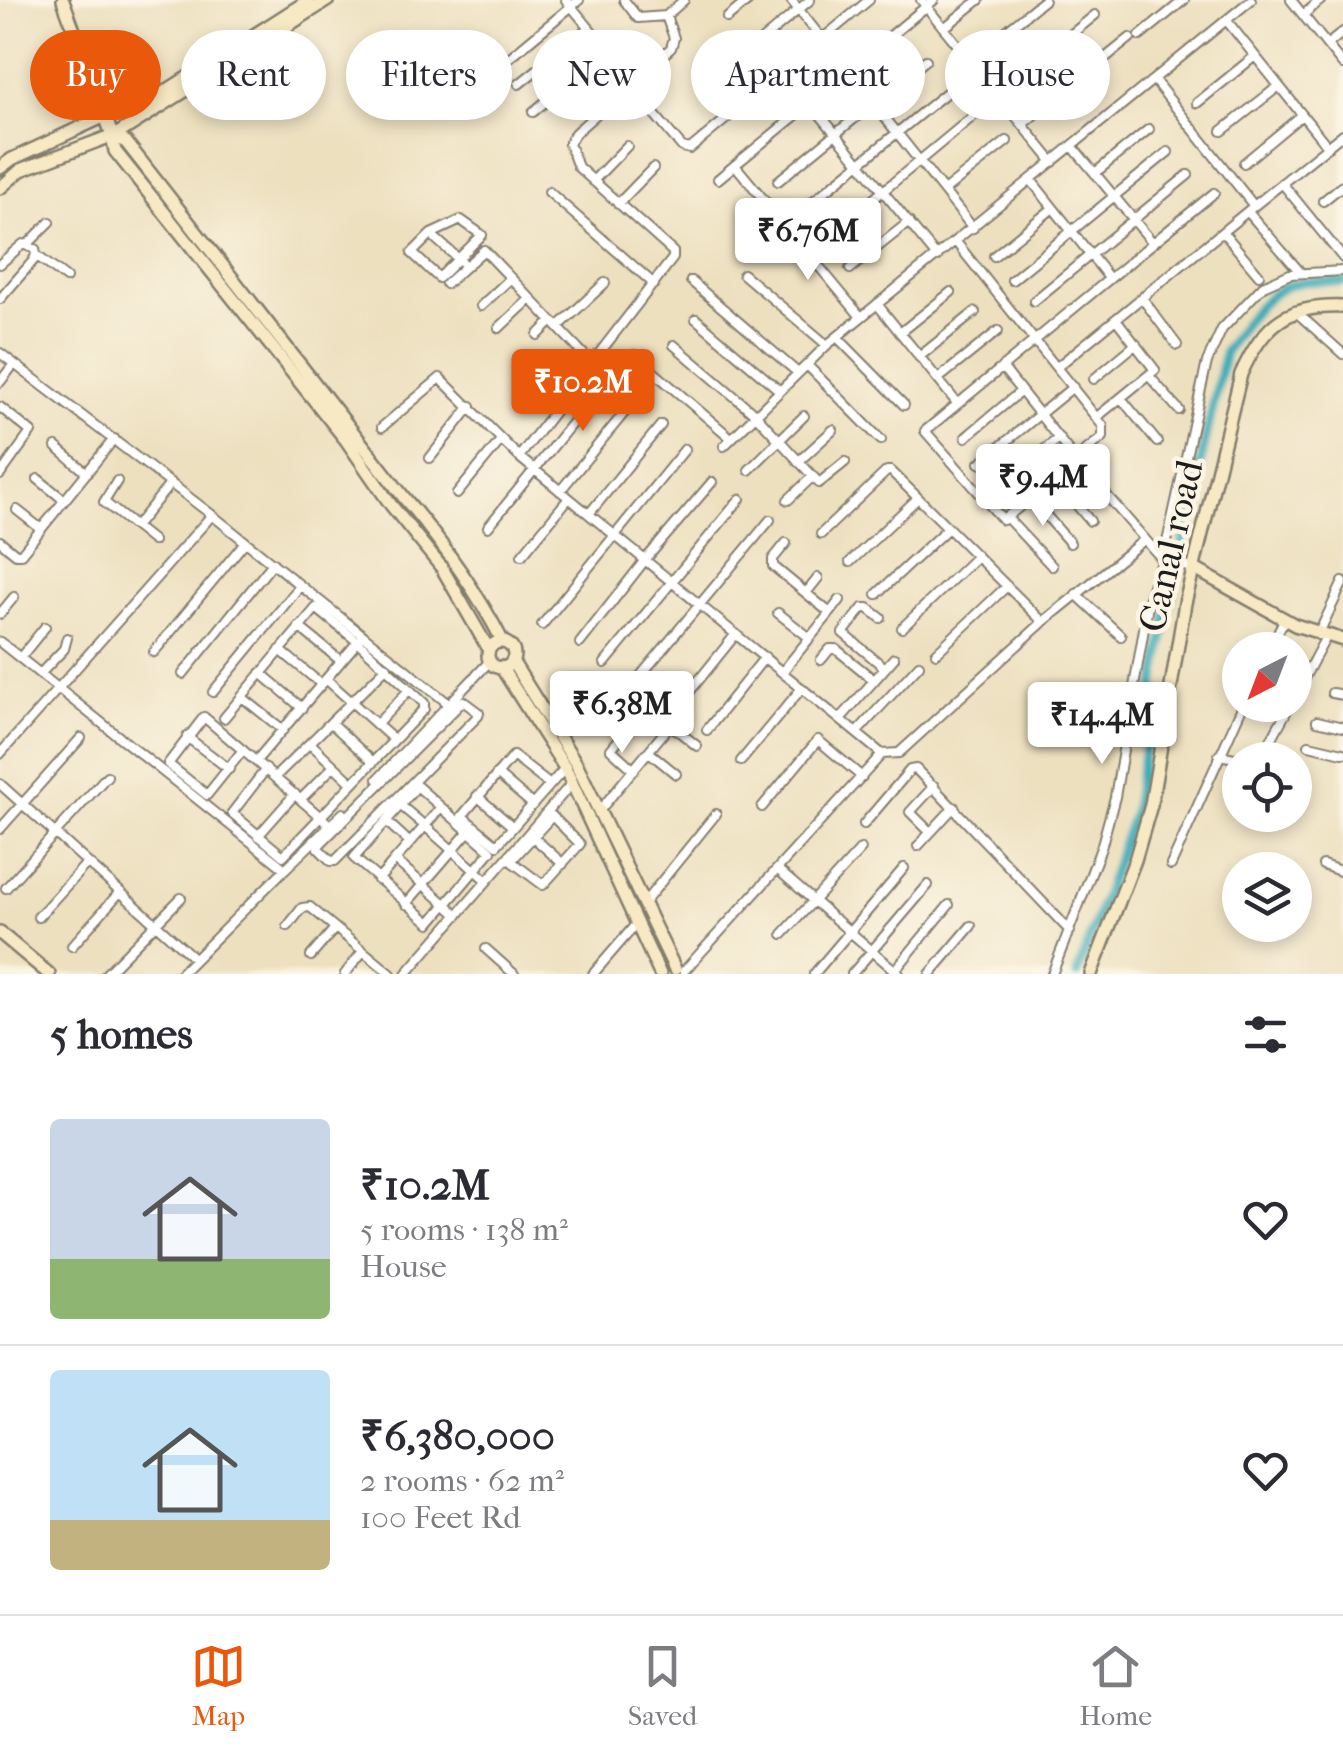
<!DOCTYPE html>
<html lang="en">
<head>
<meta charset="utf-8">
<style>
	:root { --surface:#fff; --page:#f2f2f3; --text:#2b2b33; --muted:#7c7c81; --line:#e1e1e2; --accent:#ea580c }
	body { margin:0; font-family:"IM FELL French Canon",serif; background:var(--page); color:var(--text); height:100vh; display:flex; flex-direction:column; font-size:38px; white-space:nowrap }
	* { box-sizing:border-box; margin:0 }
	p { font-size:32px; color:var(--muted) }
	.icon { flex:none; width:55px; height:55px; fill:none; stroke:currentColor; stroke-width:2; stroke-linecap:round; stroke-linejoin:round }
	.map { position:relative; height:974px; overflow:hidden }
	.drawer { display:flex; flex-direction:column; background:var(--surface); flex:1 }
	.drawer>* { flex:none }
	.guide { position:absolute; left:30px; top:30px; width:1285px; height:90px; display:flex; gap:20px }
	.needle { width:65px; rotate:222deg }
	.controls { position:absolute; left:1222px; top:632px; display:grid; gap:20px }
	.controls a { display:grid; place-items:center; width:90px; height:90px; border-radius:50%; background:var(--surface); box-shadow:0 5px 15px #0003; font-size:50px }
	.price { position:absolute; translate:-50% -85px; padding:0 22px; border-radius:10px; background:#fff; color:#222; font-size:32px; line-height:65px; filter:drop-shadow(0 2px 5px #0008) }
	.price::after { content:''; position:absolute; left:50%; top:60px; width:30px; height:22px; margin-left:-15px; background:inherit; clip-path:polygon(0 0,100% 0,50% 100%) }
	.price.current { background:var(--accent); color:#fff }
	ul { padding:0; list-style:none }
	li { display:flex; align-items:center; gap:30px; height:250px; padding:0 50px }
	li+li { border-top:2px solid var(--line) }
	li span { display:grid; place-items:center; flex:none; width:280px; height:200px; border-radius:10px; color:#555 }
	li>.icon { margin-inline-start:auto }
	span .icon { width:120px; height:120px; fill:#fffc; stroke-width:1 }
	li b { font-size:42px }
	h2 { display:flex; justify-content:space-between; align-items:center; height:120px; padding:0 50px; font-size:42px }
	.pill { padding:0 35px; border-radius:45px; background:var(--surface); box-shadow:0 5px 15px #0003; font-size:35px; line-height:90px }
	.pill.current { background:var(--accent); color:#fff }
	.dock { display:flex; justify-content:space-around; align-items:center; height:140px; border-top:2px solid var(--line); background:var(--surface); font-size:28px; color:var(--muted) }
	.dock a { display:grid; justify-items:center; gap:5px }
	.dock .current { color:var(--accent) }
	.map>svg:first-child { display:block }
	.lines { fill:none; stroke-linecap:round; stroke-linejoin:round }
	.canal { stroke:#3dadb9; stroke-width:9 }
	.street-casing { stroke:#847e6e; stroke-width:12 }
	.secondary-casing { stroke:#847e6e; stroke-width:16 }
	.street { stroke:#fff; stroke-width:8 }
	.secondary { stroke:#f7e9c3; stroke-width:11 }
	.labels { text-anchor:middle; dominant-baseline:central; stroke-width:9; stroke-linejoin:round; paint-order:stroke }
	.street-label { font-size:38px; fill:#1c1c1c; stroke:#fcf5e5 }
</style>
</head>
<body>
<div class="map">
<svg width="1343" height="974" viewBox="0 0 1343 974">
	<rect width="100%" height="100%" fill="#fcf5e5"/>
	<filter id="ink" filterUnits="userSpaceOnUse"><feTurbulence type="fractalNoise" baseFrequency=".01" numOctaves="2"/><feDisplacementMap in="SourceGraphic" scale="20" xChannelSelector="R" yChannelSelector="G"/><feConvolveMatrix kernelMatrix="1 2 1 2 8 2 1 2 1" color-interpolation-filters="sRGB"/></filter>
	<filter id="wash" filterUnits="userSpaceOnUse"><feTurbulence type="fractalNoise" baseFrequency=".0048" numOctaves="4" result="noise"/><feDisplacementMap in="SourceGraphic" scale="40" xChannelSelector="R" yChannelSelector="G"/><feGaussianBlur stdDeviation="2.25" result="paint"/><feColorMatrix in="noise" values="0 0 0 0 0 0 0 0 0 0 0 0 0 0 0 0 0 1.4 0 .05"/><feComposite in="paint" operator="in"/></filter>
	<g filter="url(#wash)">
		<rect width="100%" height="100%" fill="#ede0bf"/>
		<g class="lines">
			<path class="canal" d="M1077 974 1133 815 1167 616 1225 351C1245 322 1265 288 1302 282 1315 280 1330 282 1343 282"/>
		</g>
	</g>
	<g filter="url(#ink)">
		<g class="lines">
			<defs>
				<path id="street" d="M566 0 634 82
					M624 0 638 18 666 16
					M791 0 973 228
					M921 0 1053 162
					M1291 0 1343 65
					M1303 15 1321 0
					M727 18 749 0
					M1227 21 1328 147
					M944 28 979 0
					M1140 36 1184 0
					M1327 45 1343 32
					M749 51 810 0
					M510 57 579 0
					M970 60 1044 0
					M784 71 937 257
					M848 71 934 0
					M519 84 589 28
					M630 85 682 147 690 149 869 0
					M998 94 1095 15
					M811 103 735 165 861 317
					M1197 103 1255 56
					M533 112 607 51
					M1023 124 1130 38
					M1222 131 1279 86
					M1073 147 1153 243 925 431 1003 520 1077 461
					M1244 163 1302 115
					M1095 173 1149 129
					M718 179 735 165
					M1031 180 1109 278
					M593 181 627 146
					M778 181 926 60
					M1282 183 1343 258
					M944 191 1007 141
					M549 192 654 284
					M1323 201 1343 185
					M618 204 653 168
					M1254 206 1343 134
					M801 211 952 88
					M1248 212 1301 273
					M461 220 482 235 439 278 412 253 431 234Z
					M1223 232 1259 275
					M436 239 462 262
					M824 240 983 108
					M956 242 1103 426V437L1075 459 1163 560 1195 569
					M1153 243 1214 193
					M28 244 50 222
					M36 255 66 278
					M994 256 1053 208
					M0 264 23 244 35 249 36 255 33 261 0 299
					M850 269 909 222
					M743 274 827 345
					M1012 280 1168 152
					M691 281 798 373
					M446 284 484 250 591 362
					M1142 298 1177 345
					M1034 301 1188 175
					M877 304 957 403
					M481 306 511 278
					M1295 311 1343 354
					M696 319 779 390
					M558 327 605 283
					M499 328 531 298
					M900 333 951 292
					M538 335 552 321
					M837 337 904 405
					M674 345 755 414 819 483 845 462
					M0 353 212 515 449 704 490 661
					M634 355 731 438
					M919 357 975 312
					M807 365 881 440
					M1002 367 1075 459
					M1057 367 1254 206 1154 80
					M1149 376 1179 410
					M938 379 998 331
					M1094 379 1136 344
					M0 382 14 364
					M1121 398 1157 442
					M0 407 31 432 0 475
					M1097 417 1155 370 1116 319
					M382 427 440 378 519 457
					M966 437 1021 391
					M724 446 827 345 1251 0
					M56 447 87 473
					M430 458 471 406
					M798 462 833 430
					M980 463 1073 387
					M749 470 804 416
					M38 479 64 500
					M1055 479 1090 521
					M117 481 104 502 153 541
					M1000 485 1059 438
					M560 491 634 401
					M457 494 501 440
					M1031 498 1070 543
					M788 500 812 477
					M17 510 41 529
					M589 514 661 425
					M1007 518 1052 566
					M135 527 171 483
					M488 527 606 381
					M821 534 887 471H891L1043 622
					M0 541 16 554H21L114 439
					M522 555 569 498
					M850 562 918 498
					M806 593 818 578
					M877 594 948 528
					M1076 594 1121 636
					M778 613 810 638
					M830 613 840 600
					M0 614 14 597
					M881 618 868 608H863L843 633 885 668
					M542 625 685 449
					M299 627 341 661
					M902 628 977 556
					M1318 635 1343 582
					M0 642 285 869 180 974
					M580 643 645 560 712 482
					M280 650 321 684
					M1269 650 1284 620
					M154 652 245 542
					M936 653 1007 586
					M20 658 45 627
					M821 660 830 649H836L874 680
					M605 663 740 499
					M783 671 830 613 773 566V559L786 543
					M261 673 302 708
					M40 674 64 649 67 638
					M183 674 273 563
					M326 679 394 740
					M632 686 770 520
					M213 692 300 586
					M1332 693 1343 695
					M1295 695 1327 635
					M242 697 283 730
					M463 701 479 713 478 716 335 861H331L318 848 319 845Z
					M678 706 736 634
					M224 718 316 608 358 642 424 703V709L283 856 232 813 266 769
					M841 718 894 658
					M1317 721 1343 727
					M331 723 373 762
					M376 725 409 690
					M707 730 765 657
					M858 731 919 665
					M187 737 229 769
					M310 743 352 783
					M1309 745 1343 753
					M243 750 207 795 168 764 204 717 330 825
					M649 752 676 774
					M0 754 212 515
					M882 754 899 753 1043 622 1144 540
					M1219 755 1245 760
					M1260 760 1290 705
					M256 761 360 639
					M741 761 802 688
					M634 770 611 749 647 706 697 746
					M497 774 533 805
					M275 777 387 667
					M378 779 449 704
					M0 784 195 959
					M550 785 513 756 462 816 497 845 565 768
					M417 786 491 851 430 923 354 858Z
					M477 796 513 827
					M301 799 334 766
					M400 805 425 826 441 807
					M762 807 818 740 862 777
					M600 810 671 724
					M552 816 580 844 543 885 511 861Z
					M386 821 410 843
					M864 824 910 770 916 769 1070 931
					M0 829 81 738
					M930 832 910 812 934 786
					M258 836 295 794
					M532 836 563 864
					M918 846 954 807
					M1171 865 1243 705
					M1323 865 1343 872
					M285 869 343 813
					M777 869 830 915
					M378 880 395 860
					M6 888 107 776
					M644 903 716 814
					M406 904 469 831
					M458 915 395 860 425 826 487 881
					M38 917 87 863
					M835 919 899 974
					M288 926 302 908 310 907 391 974
					M783 934 861 849
					M72 946 120 892
					M486 949 514 974
					M311 956 335 928
					M684 971 882 754 519 457 673 258V252L578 167 569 144 575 133 671 48 674 38 666 16 684 0
					M106 974 181 898
					M345 974 363 951
					M406 974 573 782
					M593 974 637 923
					M814 974 904 868
					M852 974 928 885
					M892 974 949 905
					M930 974 971 926
					M1052 974 1101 848 1115 797 1150 594 1163 560 1207 362 1222 329 1263 286 1290 274 1343 271"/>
				<path id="secondary" d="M63 0 112 135 115 151 346 440 391 505 442 568 489 650
					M112 135 126 142 406 500C444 545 476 589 503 642
					M0 168 12 159 103 117 124 113 152 100 309 0
					M0 188 21 170 119 133 328 0
					M1195 569 1295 625 1343 640
					M488 655a13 13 0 1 1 26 0a13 13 0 1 1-26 0Z
					M512 661 577 765 675 969
					M501 667 565 768 660 974
					M0 933 49 974
					M1091 974 1135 860 1151 805 1185 603 1241 374C1264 323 1287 305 1343 307"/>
			</defs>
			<use href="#street" class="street-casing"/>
			<use href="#secondary" class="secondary-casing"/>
			<use href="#street" class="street"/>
			<use href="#secondary" class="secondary"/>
		</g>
	</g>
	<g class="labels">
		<g class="street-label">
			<text transform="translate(1171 546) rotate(-77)">Canal road</text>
		</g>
	</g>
</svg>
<div class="controls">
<a><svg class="needle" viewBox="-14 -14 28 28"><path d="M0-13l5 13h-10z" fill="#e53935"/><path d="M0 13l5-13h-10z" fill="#7c7c81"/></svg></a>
<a><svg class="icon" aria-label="locate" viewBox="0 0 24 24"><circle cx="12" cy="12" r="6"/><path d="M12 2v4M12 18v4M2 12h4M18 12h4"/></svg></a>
<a><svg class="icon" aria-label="layers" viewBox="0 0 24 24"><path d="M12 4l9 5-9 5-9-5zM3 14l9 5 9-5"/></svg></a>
</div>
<b class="price" style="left:808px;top:283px">₹6.76M</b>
<b class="price current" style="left:583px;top:434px">₹10.2M</b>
<b class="price" style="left:1043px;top:529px">₹9.4M</b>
<b class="price" style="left:622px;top:756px">₹6.38M</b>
<b class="price" style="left:1102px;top:767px">₹14.4M</b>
<div class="guide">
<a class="pill current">Buy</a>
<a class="pill">Rent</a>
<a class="pill">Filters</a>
<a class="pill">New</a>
<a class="pill">Apartment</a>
<a class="pill">House</a>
</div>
</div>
<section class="drawer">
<h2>5 homes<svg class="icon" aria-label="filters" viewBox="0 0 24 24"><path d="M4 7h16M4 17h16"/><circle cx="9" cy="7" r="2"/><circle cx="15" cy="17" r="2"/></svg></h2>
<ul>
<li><span style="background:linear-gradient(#c9d6e8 70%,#8fb573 0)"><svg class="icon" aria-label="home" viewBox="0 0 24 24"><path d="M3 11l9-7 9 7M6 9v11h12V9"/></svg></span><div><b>₹10.2M</b><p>5 rooms · 138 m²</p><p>House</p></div><svg class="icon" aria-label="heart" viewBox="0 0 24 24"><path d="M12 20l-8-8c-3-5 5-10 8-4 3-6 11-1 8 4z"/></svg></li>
<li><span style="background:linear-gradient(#bfe0f5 75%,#c2b280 0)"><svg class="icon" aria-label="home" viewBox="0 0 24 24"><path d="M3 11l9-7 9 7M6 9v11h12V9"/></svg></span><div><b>₹6,380,000</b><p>2 rooms · 62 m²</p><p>100 Feet Rd</p></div><svg class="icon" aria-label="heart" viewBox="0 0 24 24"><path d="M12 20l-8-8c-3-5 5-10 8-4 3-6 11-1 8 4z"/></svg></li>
</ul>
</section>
<nav class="dock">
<a class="current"><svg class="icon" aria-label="map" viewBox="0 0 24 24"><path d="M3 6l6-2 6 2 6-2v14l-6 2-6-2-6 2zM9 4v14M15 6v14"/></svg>Map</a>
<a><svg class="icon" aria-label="saved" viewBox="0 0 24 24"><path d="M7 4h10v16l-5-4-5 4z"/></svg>Saved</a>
<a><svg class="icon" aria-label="home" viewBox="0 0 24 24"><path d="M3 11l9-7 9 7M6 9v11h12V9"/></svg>Home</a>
</nav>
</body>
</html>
